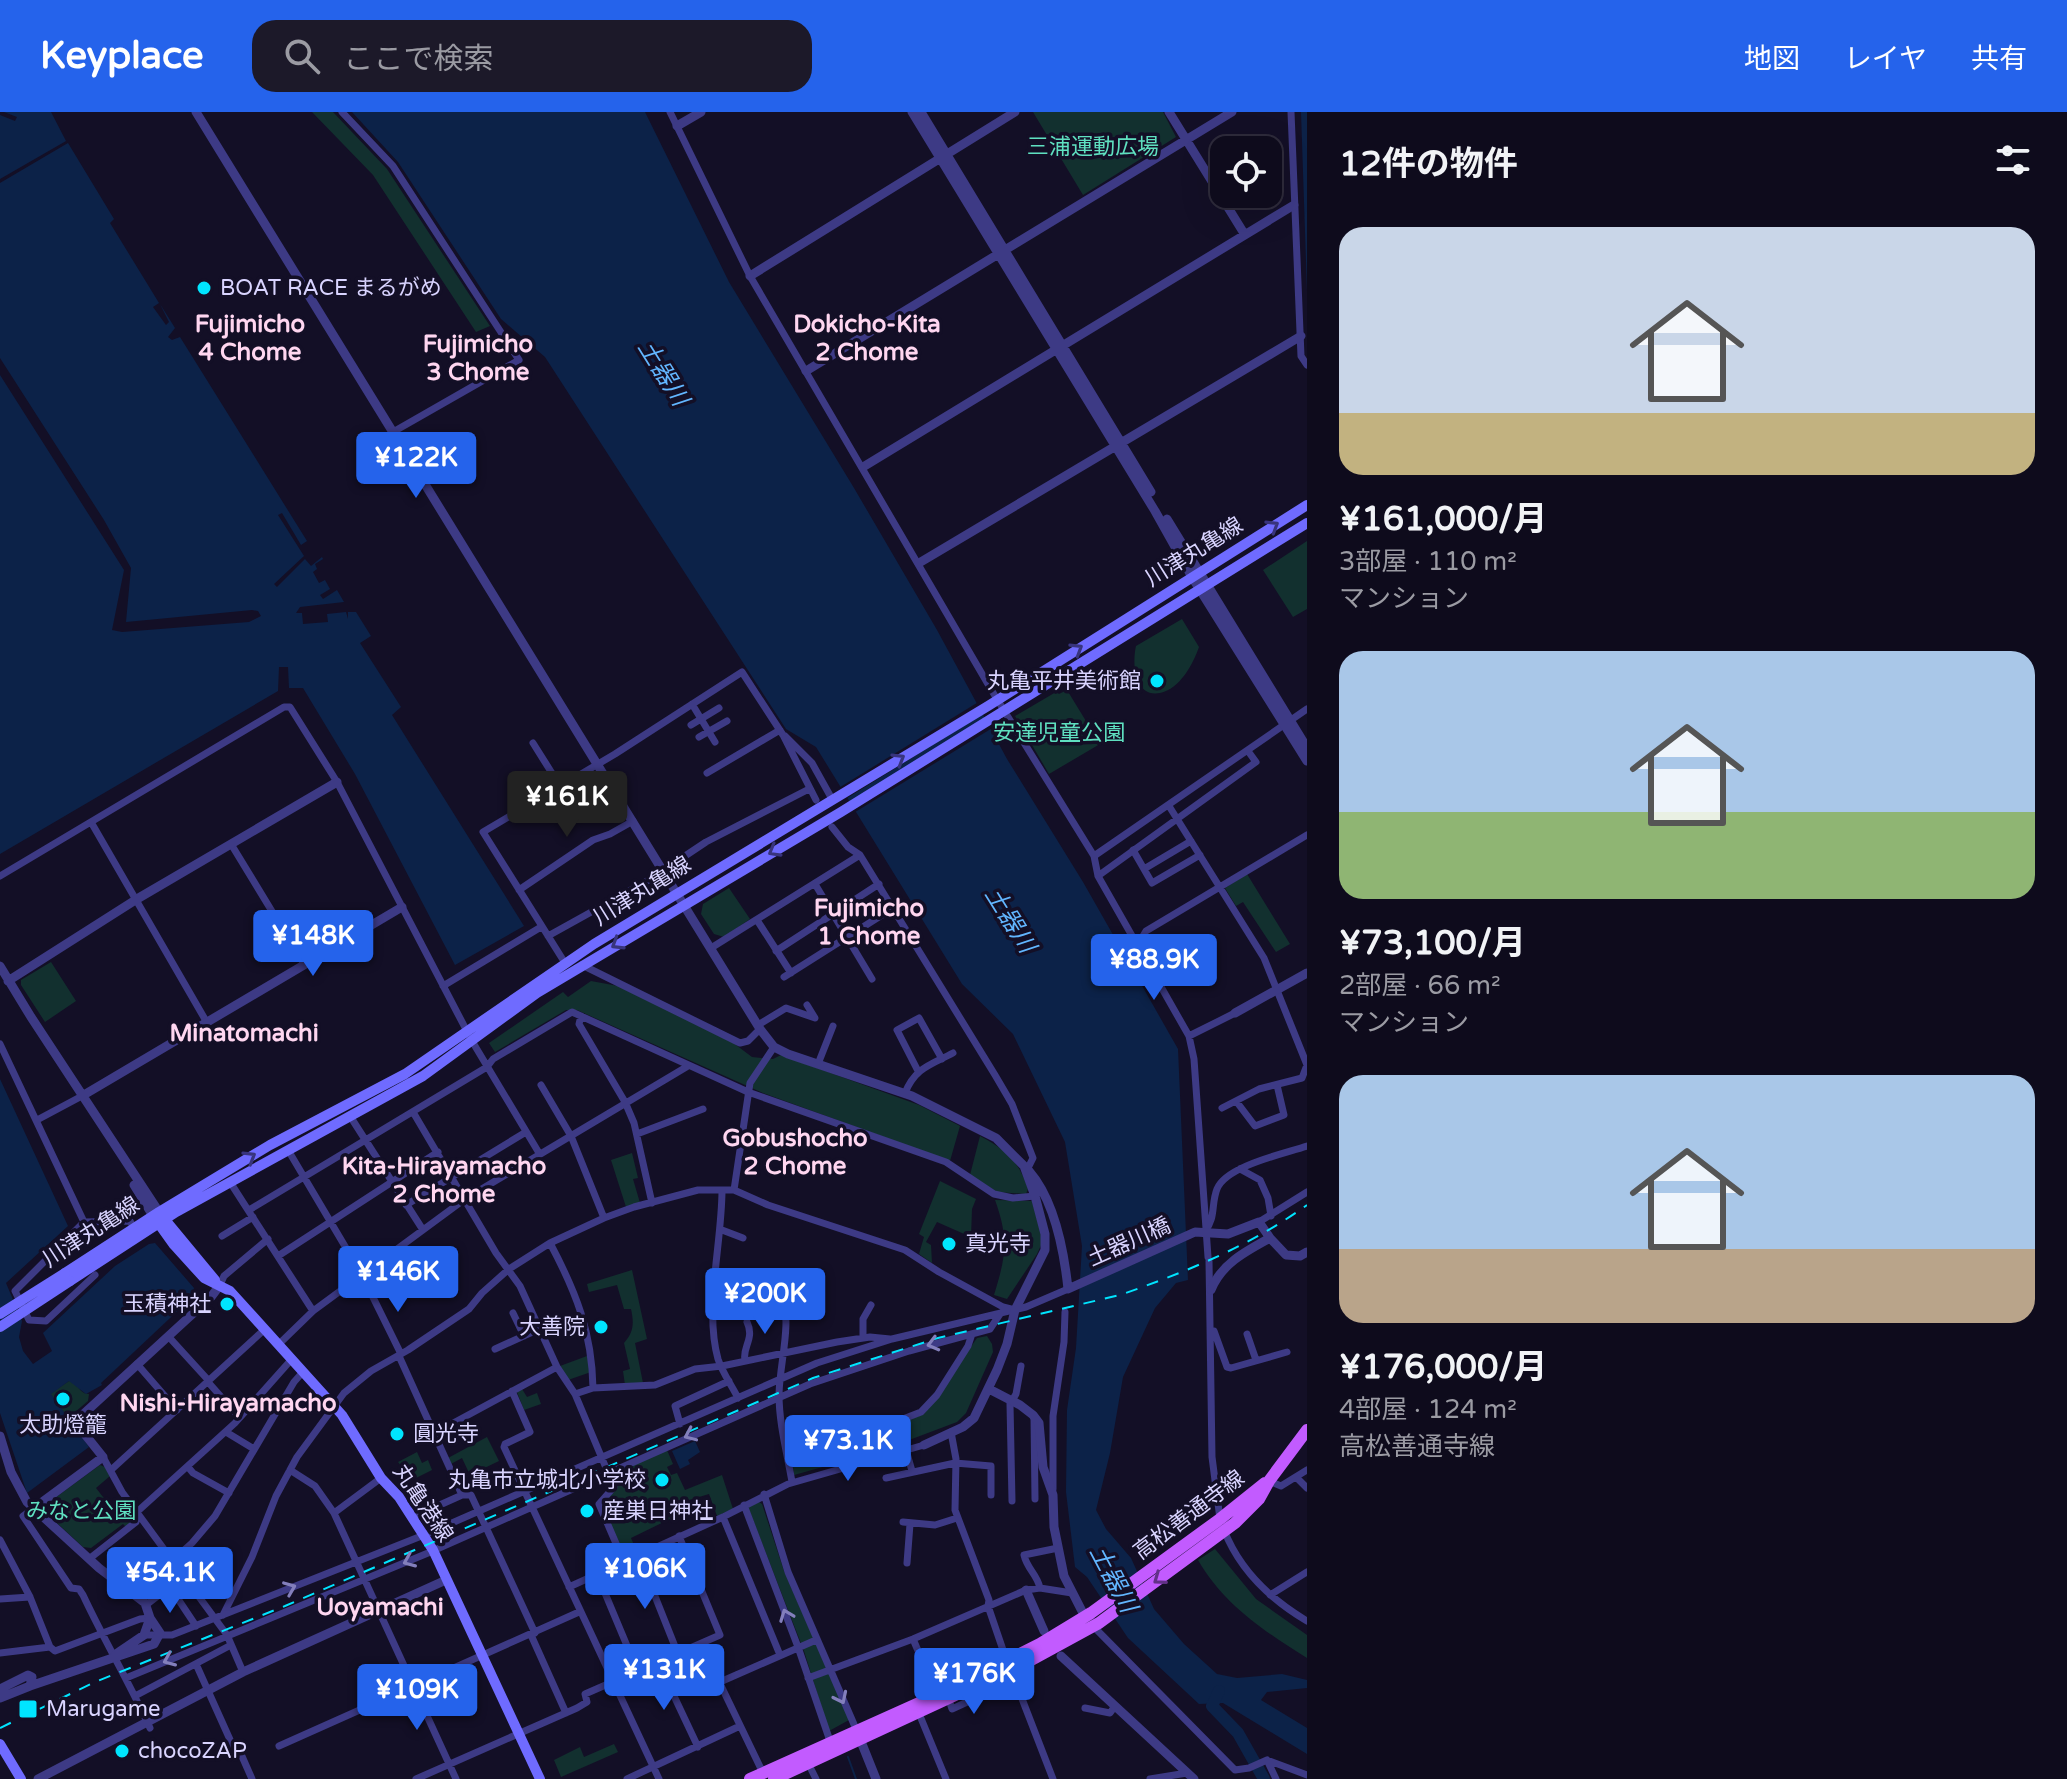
<!DOCTYPE html>
<html lang="ja">
<head>
<meta charset="utf-8">
<style>
	:root { --surface:#0e0b1c; --page:#1c1929; --text:#f1f3f6; --muted:#9b9ba3; --line:#2e2b3b; --accent:#2563eb }
	body { margin:0; font-family:"Varela Round","Noto Sans JP",sans-serif; background:var(--page); color:var(--text); height:100vh; display:flex; flex-direction:column; font-size:30px; white-space:nowrap }
	* { box-sizing:border-box; margin:0 }
	p { font-size:26px; color:var(--muted) }
	.icon { flex:none; width:44px; height:44px; fill:none; stroke:currentColor; stroke-width:2; stroke-linecap:round; stroke-linejoin:round }
	.map { position:relative; flex:1; overflow:hidden }
	.sheet { display:flex; flex-direction:column; background:var(--surface); width:760px }
	.sheet>* { flex:none }
	.buttons { position:absolute; left:1210px; top:24px; display:grid; gap:16px }
	.buttons a { display:grid; place-items:center; width:72px; height:72px; border-radius:16px; background:var(--surface); box-shadow:0 8px 32px #0002,0 0 0 2px var(--line); font-size:40px }
	.price { position:absolute; translate:-50% -68px; padding:0 18px; border-radius:8px; background:var(--accent); color:#fff; font-size:26px; line-height:52px; filter:drop-shadow(0 2px 4px #0008) }
	.price::after { content:''; position:absolute; left:50%; top:48px; width:24px; height:18px; margin-left:-12px; background:inherit; clip-path:polygon(0 0,100% 0,50% 100%) }
	.price.selected { background:#222; color:#fff }
	ul { padding:0; list-style:none }
	li { display:grid; align-content:center; gap:16px; height:424px; padding:0 32px }
	li span { display:grid; place-items:center; height:248px; border-radius:24px; color:#555 }
	li>.icon { margin-inline-start:auto }
	span .icon { width:144px; height:144px; fill:#fffc; stroke-width:1 }
	li b { font-size:34px }
	h2 { display:flex; justify-content:space-between; align-items:center; height:96px; padding:0 32px; font-size:34px }
	header { display:flex; align-items:center; gap:48px; box-sizing:border-box; height:112px; padding:0 40px; background:var(--accent); color:#fff }
	header strong { font-size:38px }
	nav { display:flex; gap:44px; margin-inline-start:auto; font-size:28px }
	.search { width:560px; height:72px; background:var(--page); display:flex; align-items:center; gap:20px; box-sizing:border-box; padding:0 28px; border-radius:24px; color:var(--muted); font-size:30px }
	main { display:flex; flex:1; min-height:0 }
	.map>svg:first-child { display:block }
	.green { fill:#12302f }
	.water { fill:#0c2248 }
	.pier { fill:#130f26 }
	.lines { fill:none; stroke-linecap:round; stroke-linejoin:round }
	.stream { stroke:#0c2248; stroke-width:2 }
	.river { stroke:#0c2248; stroke-width:12 }
	.minor { stroke:#3d3a85; stroke-width:7 }
	.tertiary { stroke:#3d3a85; stroke-width:9 }
	.secondary { stroke:#6f6bff; stroke-width:10 }
	.primary { stroke:#c25bff; stroke-width:12 }
	.rail { stroke:#00e5ff; stroke-width:2; stroke-dasharray:12 10; stroke-linecap:butt }
	.secondary-bridge { stroke:#6f6bff; stroke-width:10 }
	.oneway { stroke:#38347d }
	.oneway2 { stroke:#837fbc }
	.oneway3 { stroke:#623188 }
	.poi-dot { fill:#00e5ff; stroke:#130f26; stroke-width:3 }
	.labels { text-anchor:middle; dominant-baseline:central; stroke-width:7; stroke-linejoin:round; paint-order:stroke }
	.park-label { font-size:22px; fill:#5fe0c0; stroke:#130f26 }
	.poi-label { font-size:22px; fill:#d9d4ff; stroke:#130f26; text-anchor:start }
	.street-label { font-size:22px; fill:#d9d4ff; stroke:#130f26 }
	.neighbourhood-label { font-size:24px; font-weight:bold; fill:#ffd6f0; stroke:#130f26 }
	.water-label { font-size:24px; font-style:italic; fill:#62b6ff; stroke:#130f26 }
</style>
</head>
<body>
<header>
<strong>Keyplace</strong>
<div class="search"><svg class="icon" aria-label="search" viewBox="0 0 24 24"><circle cx="10" cy="10" r="6"/><path d="M15 15l6 6"/></svg>ここで検索</div>
<nav><a>地図</a><a>レイヤ</a><a>共有</a></nav>
</header>
<main>
<div class="map">
<svg width="1307" height="1667" viewBox="0 0 1307 1667">
	<rect width="100%" height="100%" fill="#130f26"/>
	<path class="green" d="M312 0H333L387 57 490 214 476 220 373 63Z
		M1033 0H1163L1176 25 1083 83Z
		M1307 429V497L1293 505 1263 458Z
		M1182 507 1199 535C1193 552 1180 577 1160 581 1134 586 1132 551 1136 534Z
		M1067 578 1100 632 1049 662 1015 604 1056 580 1059 582Z
		M1247 762 1290 832 1276 840 1243 790 1236 794 1225 776Z
		M729 776 750 807 724 825 714 822 701 802 703 792Z
		M51 850 76 889 45 910 21 873V868Z
		M591 869 618 874 724 924 752 945 773 947 781 943 919 993 960 1014 950 1049 763 981 577 898H566L495 940 489 931 563 880 568 885Z
		M980 1024C1006 1038 1019 1049 1028 1077L1026 1082 997 1080 970 1063Z
		M632 1041 638 1066 633 1067 640 1091 626 1095 611 1048Z
		M940 1069 976 1087 972 1097 971 1125 937 1110 926 1130 931 1133 932 1151 919 1142 924 1125 919 1122Z
		M995 1088 1032 1089 1043 1129 1037 1142 1007 1187 994 1183C1006 1144 1009 1127 995 1088Z
		M632 1158 647 1227 635 1231 643 1271 625 1273 623 1259 630 1257 624 1231C634 1220 634 1211 631 1197H624L617 1173 589 1180 587 1172Z
		M987 1224 992 1232 993 1240 966 1301 957 1310 880 1339 794 1363 792 1345 854 1328 924 1302 977 1226Z
		M587 1244 591 1260 568 1268 560 1254Z
		M69 1269C78 1270 79 1282 89 1282L88 1289 68 1306 50 1282Z
		M522 1277 527 1285 537 1281 541 1292 524 1298 517 1280Z
		M487 1325 499 1349 470 1363 462 1346 451 1352 448 1346Z
		M667 1338 673 1352 667 1355 671 1363 677 1361 685 1378 722 1363 733 1397 717 1404 709 1382 689 1388 687 1385 669 1393 674 1405 631 1426 634 1433 622 1439 603 1396 604 1389 615 1379 611 1363Z
		M417 1340 422 1351 428 1348 432 1358 412 1368 398 1350Z
		M100 1353 105 1355 110 1364 96 1376 121 1408 133 1399 132 1410 126 1415 123 1412 91 1436 83 1435 44 1399V1394Z
		M759 1390 762 1392 784 1459 849 1608 829 1619 804 1539 748 1395Z
		M1215 1437 1256 1487 1307 1523V1546C1264 1519 1224 1493 1198 1448Z
		M614 1632 618 1640 561 1665 554 1648 580 1635 584 1645Z"/>
	<path class="water" d="M4 0H51L66 29 0 67V3L15 9 17 5Z
		M352 0H645L729 170 854 376 937 518 1007 647 1083 770 1178 937 1188 1168 1176 1171 1155 1196 1123 1265 1110 1341 1096 1398 1106 1417 1131 1446 1154 1497 1184 1532 1217 1562 1237 1566 1282 1562 1307 1568V1576L1267 1580 1261 1588 1307 1616V1642L1223 1591 1199 1592 1128 1526 1087 1465 1075 1455 1066 1380 1067 1298 1076 1236 1082 1134 1065 1030 1013 922 962 872 816 635 786 617 545 245 501 207 398 50Z
		M1301 0H1307V179Z
		M68 31 114 107 110 111 159 191 153 195 166 213 169 210 160 192 175 216 168 225 172 228 180 225 307 429 301 433 282 401 278 403 304 444 274 472 277 475 305 447 311 454 322 445 323 447 315 452 317 457 313 460 319 471 325 468 330 477 320 483 323 487 337 478 344 490 300 495 296 501H302L303 512 328 510 327 502 346 500 348 507V500H356L371 524 360 531 401 595 392 603 524 814 455 853 355 662 303 576H289L288 555H279L278 579 0 742V263L124 458 112 518 122 520 249 510 261 504 258 499 252 498 126 510 131 456 104 408 0 246V71Z
		M0 967 68 1114 6 1171 22 1209 19 1225 23 1239 33 1252 52 1239 43 1221 115 1154 149 1132 155 1131 194 1176 192 1184 186 1191 101 1271 102 1273 86 1282 69 1269 51 1282 89 1335 27 1381 0 1301Z
		M695 1329 700 1340 688 1348 690 1352 680 1357 672 1339Z"/>
	<path class="pier" d="M980 589 986 600 844 688 837 677Z
		M989 605 994 615 852 702 846 692Z"/>
	<g class="lines">
		<path class="stream" d="M848 1645 856 1667"/>
		<path class="river" d="M1219 1579 1212 1594 1238 1621 1264 1667"/>
		<path class="minor" d="M342 0 393 54 519 248 393 320
			M670 0 750 164 992 579 1094 744 1098 764 1189 924 1194 947 1208 1145
			M1291 0 1301 244 1307 253
			M692 592 715 630
			M691 613 719 596
			M785 624 812 651 832 687
			M699 625 727 609
			M533 631 560 674
			M707 661 780 618
			M1169 694 1264 846 1307 953 1302 966 1259 977 1222 996
			M91 710 206 909
			M832 715 848 735 860 743 995 963 1012 992 1033 1046 1027 1058
			M231 732 304 852
			M1133 738 1152 771 1200 743
			M1094 744 1307 597
			M682 746 706 730 809 677
			M1144 757 1191 729
			M0 764 284 595H290L337 670 472 929 539 1041
			M1098 764 1256 650 1248 639
			M815 772 872 867
			M519 778 593 728 610 722 633 709
			M757 808 791 861
			M548 824 665 759
			M711 836 860 743
			M776 839 879 772
			M1145 844 1147 833 1143 824 1146 819 1307 723
			M565 851 483 720 615 642 742 560 783 623 816 688
			M582 853 740 931 748 929 760 917
			M784 865 893 796
			M443 874 541 815
			M581 904 579 912 625 990 634 1011 652 1091
			M758 913 786 896 815 906 807 893
			M1189 924 1235 901
			M0 932 84 1110 130 1109 134 1116
			M818 952 833 914
			M918 959 897 918 919 906 942 947
			M541 973 571 1024 604 1106
			M905 981C915 956 930 953 953 941
			M1236 989 1255 1014 1284 1003 1277 973
			M413 1000 496 1141 520 1174 557 1255 575 1282 614 1375 599 1392 624 1450
			M350 1004 423 1118
			M37 1008 82 984
			M637 1022 703 997
			M288 1038 362 1163 400 1240 399 1244 462 1383
			M1240 1057 1260 1068 1268 1086 1271 1104
			M230 1070 313 1199
			M722 1078C722 1131 704 1197 718 1247 722 1260 732 1274 738 1286
			M734 1078 750 971 774 935
			M406 1093 526 1020
			M249 1098 487 955 493 947 572 900 748 980 946 1050 994 1082 1013 1086 1035 1084
			M84 1110 15 1179 29 1208 46 1209 95 1163
			M1259 1110 1307 1080
			M722 1118 743 1126
			M1205 1119C1216 1106 1211 1092 1217 1077 1226 1054 1283 1042 1307 1034
			M222 1124 253 1105
			M550 1131C576 1180 592 1220 593 1276
			M278 1144 438 1040
			M1209 1149 1212 1345 1220 1407
			M220 1173 224 1164 268 1127
			M782 1181C792 1214 780 1248 779 1282 779 1312 787 1341 792 1370
			M513 1201 524 1224
			M1214 1219 1227 1255 1231 1256 1287 1240
			M1247 1222 1256 1248
			M168 1224 209 1269
			M863 1226V1207L871 1193
			M278 1233 313 1199 465 1087 688 954
			M495 1237 539 1217
			M745 1248C742 1235 755 1227 747 1210
			M137 1252 177 1298
			M208 1270 239 1305
			M512 1279 530 1320 505 1332 504 1335 659 1667
			M575 1282 593 1276 655 1273 695 1257 722 1254 837 1230 870 1225 890 1227
			M1034 1305 1035 1387
			M680 1312 675 1294 729 1269
			M226 1320 254 1337
			M951 1320 956 1347 955 1398 989 1488 988 1494 1003 1538
			M433 1322 557 1255
			M906 1338 912 1359
			M788 1342 880 1316 921 1300 937 1283 968 1234 972 1222
			M103 1345 122 1380 227 1523 243 1560
			M188 1355 193 1361 229 1381
			M111 1358 265 1217
			M290 1358 315 1374 334 1401
			M1296 1365 1307 1376
			M381 1366 334 1401 456 1667
			M886 1366 955 1351 991 1354V1383
			M1269 1369 1281 1374 1307 1358
			M1053 1377V1304L1064 1230 1065 1200
			M764 1382 788 1460 856 1617
			M1012 1389 1010 1292 1016 1282 1021 1254
			M744 1393 798 1535 830 1629
			M34 1396 23 1404 71 1476 79 1477 83 1483C104 1528 129 1570 150 1616
			M413 1405 462 1383H471L535 1521
			M723 1405 780 1543
			M903 1410 935 1413 957 1406
			M1224 1418C1240 1459 1270 1487 1307 1509
			M0 1428 30 1485 50 1535
			M639 1444 678 1542
			M89 1447 136 1410 138 1399 235 1311 291 1248
			M173 1448 192 1431 215 1404 294 1270 302 1261
			M907 1451 910 1412
			M597 1462 638 1560
			M170 1475 196 1514
			M569 1475 723 1405 788 1372 924 1333
			M1040 1476C1037 1462 1027 1457 1024 1443L1058 1436
			M1270 1483 1307 1460
			M0 1487 30 1485
			M146 1493 184 1464
			M223 1503 252 1445 276 1384 297 1345 344 1281 371 1259 408 1238 469 1197 482 1181 509 1157 550 1131 604 1106 634 1095 698 1078H734L768 1093 905 1138 939 1160 1003 1195 1015 1198
			M1092 1513 1235 1658 1249 1656 1267 1648 1307 1663
			M144 1523H172L429 1421 817 1251 892 1227 1026 1195 1068 1177
			M531 1523 566 1601
			M913 1527 937 1583
			M701 1532 763 1661
			M0 1541 50 1535 55 1539 140 1507 150 1506
			M658 1550 698 1635
			M196 1552 236 1641 241 1642 252 1667
			M126 1566 428 1441 810 1272 909 1239 990 1217 1000 1202
			M808 1566 913 1527 1026 1478 1040 1476 1072 1481
			M1014 1566 1053 1667
			M720 1570 816 1528
			M135 1584 231 1533
			M948 1585 952 1597 1015 1568
			M1085 1596 1110 1601 1115 1594
			M918 1599 946 1667
			M279 1634 579 1500
			M1267 1648 1276 1667
			M808 1651 816 1667
			M416 1667 577 1596 587 1590 585 1582 720 1523 679 1424
			M627 1667 740 1614
			M1150 1667 1187 1661"/>
		<path class="tertiary" d="M196 0 760 917 774 935 788 942 912 984 996 1026 1024 1054 1035 1084 1045 1122V1138L1015 1198 1007 1232 997 1258 974 1306 963 1315 924 1333
			M912 0 1155 399 1192 465 1307 649
			M921 0 1151 380
			M1169 0 1245 123
			M677 14 701 0
			M750 164 1015 0
			M806 259 1232 0
			M863 355 1294 93
			M1167 407 1307 636
			M919 451 1301 224
			M0 854 31 905 159 1100
			M8 869 137 787 337 670
			M1235 901 1307 861
			M82 984 402 795
			M1029 1059C1055 1089 1064 1139 1068 1177L1195 1120 1228 1122 1259 1110 1270 1126C1246 1139 1221 1152 1211 1178
			M134 1073 153 1104
			M1270 1126 1286 1143 1300 1144 1307 1140
			M989 1277 1020 1293 1033 1303 1039 1311 1043 1355 1053 1383 1054 1415 1064 1464 1085 1505
			M0 1324 11 1360 27 1390 99 1456 145 1491 150 1506 160 1521 154 1532 30 1574
			M34 1396 103 1345 79 1315 78 1307 211 1185 220 1173
			M1026 1478 1044 1519
			M116 1542 144 1523 150 1506
			M1061 1544 1194 1667
			M0 1577 28 1563 32 1565 30 1574 0 1586
			M858 1622 876 1667
			M38 1667 243 1560 446 1468"/>
		<path class="secondary" d="M162 1104 215 1168
			M154 1105 174 1133 204 1166 230 1179 342 1303 381 1366 399 1385 433 1438 540 1667
			M65 1161 159 1100 270 1033 405 962 594 832 988 594 1307 393
			M70 1169 176 1100 423 964 537 881 841 700 1307 411
			M0 1632 21 1667"/>
		<path class="primary" d="M750 1667 937 1583 1040 1532 1091 1501 1220 1407 1265 1371
			M774 1667 1033 1547 1099 1511 1235 1411 1259 1387 1269 1369 1307 1318"/>
		<path class="rail" d="M0 1616 95 1570 285 1494 813 1266 938 1226 1120 1183C1186 1160 1250 1134 1307 1093"/>
		<path class="secondary-bridge" d="M0 1202 65 1161
			M0 1215 70 1169"/>
	</g>
	<defs><path id="oneway-chevron" d="M-2-3.5L2.5 0L-2 3.5" fill="none" stroke-width="1.6" stroke-linecap="round" stroke-linejoin="round" transform="scale(2)"/></defs>
	<g class="oneway">
		<use href="#oneway-chevron" transform="translate(1273 414) rotate(-32)"/>
		<use href="#oneway-chevron" transform="translate(1077 537) rotate(-32)"/>
		<use href="#oneway-chevron" transform="translate(899 647) rotate(-31)"/>
		<use href="#oneway-chevron" transform="translate(774 739) rotate(150)"/>
		<use href="#oneway-chevron" transform="translate(617 832) rotate(148)"/>
		<use href="#oneway-chevron" transform="translate(250 1045) rotate(-31)"/>
	</g>
	<g class="oneway2">
		<use href="#oneway-chevron" transform="translate(933 1232) rotate(165)"/>
		<use href="#oneway-chevron" transform="translate(690 1323) rotate(156)"/>
		<use href="#oneway-chevron" transform="translate(409 1449) rotate(157)"/>
		<use href="#oneway-chevron" transform="translate(290 1476) rotate(-22)"/>
		<use href="#oneway-chevron" transform="translate(786 1503) rotate(-111)"/>
		<use href="#oneway-chevron" transform="translate(169 1548) rotate(157)"/>
		<use href="#oneway-chevron" transform="translate(841 1586) rotate(64)"/>
	</g>
	<use class="oneway3" href="#oneway-chevron" transform="translate(1159 1467) rotate(144)"/>
	<g class="poi-dot">
		<circle cx="204" cy="176" r="8"/>
		<circle cx="1157" cy="569" r="8"/>
		<circle cx="949" cy="1132" r="8"/>
		<circle cx="227" cy="1192" r="8"/>
		<circle cx="601" cy="1215" r="8"/>
		<circle cx="63" cy="1287" r="8"/>
		<circle cx="397" cy="1322" r="8"/>
		<circle cx="662" cy="1368" r="8"/>
		<circle cx="587" cy="1399" r="8"/>
		<rect x="18" y="1587" width="20" height="20" rx="4"/>
		<circle cx="122" cy="1639" r="8"/>
	</g>
	<g class="labels">
		<g class="park-label">
			<text x="1093" y="35">三浦運動広場</text>
			<text x="1059" y="621">安達児童公園</text>
			<text x="81" y="1399">みなと公園</text>
		</g>
		<g class="poi-label">
			<text x="220" y="176">BOAT RACE まるがめ</text>
			<text x="1141" y="569" text-anchor="end">丸亀平井美術館</text>
			<text x="965" y="1132">真光寺</text>
			<text x="211" y="1192" text-anchor="end">玉積神社</text>
			<text x="585" y="1215" text-anchor="end">大善院</text>
			<text x="63" y="1313" text-anchor="middle">太助燈籠</text>
			<text x="413" y="1322">圓光寺</text>
			<text x="646" y="1368" text-anchor="end">丸亀市立城北小学校</text>
			<text x="603" y="1399">産巣日神社</text>
			<text x="46" y="1597">Marugame</text>
			<text x="138" y="1639">chocoZAP</text>
		</g>
		<g class="street-label">
			<text transform="translate(1194 440) rotate(-32)">川津丸亀線</text>
			<text transform="translate(642 779) rotate(-32)">川津丸亀線</text>
			<text transform="translate(91 1120) rotate(-33)">川津丸亀線</text>
			<text transform="translate(1129 1130) rotate(-24)">土器川橋</text>
			<text transform="translate(423 1391) rotate(56)">丸亀港線</text>
			<text transform="translate(1189 1403) rotate(-37)">高松善通寺線</text>
		</g>
		<g class="neighbourhood-label">
			<text x="250" y="212">Fujimicho<tspan x="250" dy="28">4 Chome</tspan></text>
			<text x="867" y="212">Dokicho-Kita<tspan x="867" dy="28">2 Chome</tspan></text>
			<text x="478" y="232">Fujimicho<tspan x="478" dy="28">3 Chome</tspan></text>
			<text x="869" y="796">Fujimicho<tspan x="869" dy="28">1 Chome</tspan></text>
			<text x="244" y="921">Minatomachi</text>
			<text x="795" y="1026">Gobushocho<tspan x="795" dy="28">2 Chome</tspan></text>
			<text x="444" y="1054">Kita-Hirayamacho<tspan x="444" dy="28">2 Chome</tspan></text>
			<text x="228" y="1291">Nishi-Hirayamacho</text>
			<text x="380" y="1495">Uoyamachi</text>
		</g>
		<g class="water-label">
			<text transform="translate(663 261) rotate(58)">土器川</text>
			<text transform="translate(1010 808) rotate(58)">土器川</text>
			<text transform="translate(1113 1467) rotate(62)">土器川</text>
		</g>
	</g>
</svg>
<div class="buttons">
<a><svg class="icon" aria-label="locate" viewBox="0 0 24 24"><circle cx="12" cy="12" r="6"/><path d="M12 2v4M12 18v4M2 12h4M18 12h4"/></svg></a>
</div>
<b class="price" style="left:416px;top:388px">¥122K</b>
<b class="price selected" style="left:567px;top:727px">¥161K</b>
<b class="price" style="left:313px;top:866px">¥148K</b>
<b class="price" style="left:1154px;top:890px">¥88.9K</b>
<b class="price" style="left:398px;top:1202px">¥146K</b>
<b class="price" style="left:765px;top:1224px">¥200K</b>
<b class="price" style="left:848px;top:1371px">¥73.1K</b>
<b class="price" style="left:645px;top:1499px">¥106K</b>
<b class="price" style="left:170px;top:1503px">¥54.1K</b>
<b class="price" style="left:664px;top:1600px">¥131K</b>
<b class="price" style="left:974px;top:1604px">¥176K</b>
<b class="price" style="left:417px;top:1620px">¥109K</b>
</div>
<section class="sheet">
<h2>12件の物件<svg class="icon" aria-label="filters" viewBox="0 0 24 24"><path d="M4 7h16M4 17h16"/><circle cx="9" cy="7" r="2"/><circle cx="15" cy="17" r="2"/></svg></h2>
<ul>
<li><span style="background:linear-gradient(#c9d6e8 75%,#c2b280 0)"><svg class="icon" aria-label="home" viewBox="0 0 24 24"><path d="M3 11l9-7 9 7M6 9v11h12V9"/></svg></span><div><b>¥161,000/月</b><p>3部屋 · 110 m²</p><p>マンション</p></div></li>
<li><span style="background:linear-gradient(#a9c7e8 65%,#8fb573 0)"><svg class="icon" aria-label="home" viewBox="0 0 24 24"><path d="M3 11l9-7 9 7M6 9v11h12V9"/></svg></span><div><b>¥73,100/月</b><p>2部屋 · 66 m²</p><p>マンション</p></div></li>
<li><span style="background:linear-gradient(#a9c7e8 70%,#b9a48a 0)"><svg class="icon" aria-label="home" viewBox="0 0 24 24"><path d="M3 11l9-7 9 7M6 9v11h12V9"/></svg></span><div><b>¥176,000/月</b><p>4部屋 · 124 m²</p><p>高松善通寺線</p></div></li>
</ul>
</section>
</main>
</body>
</html>
